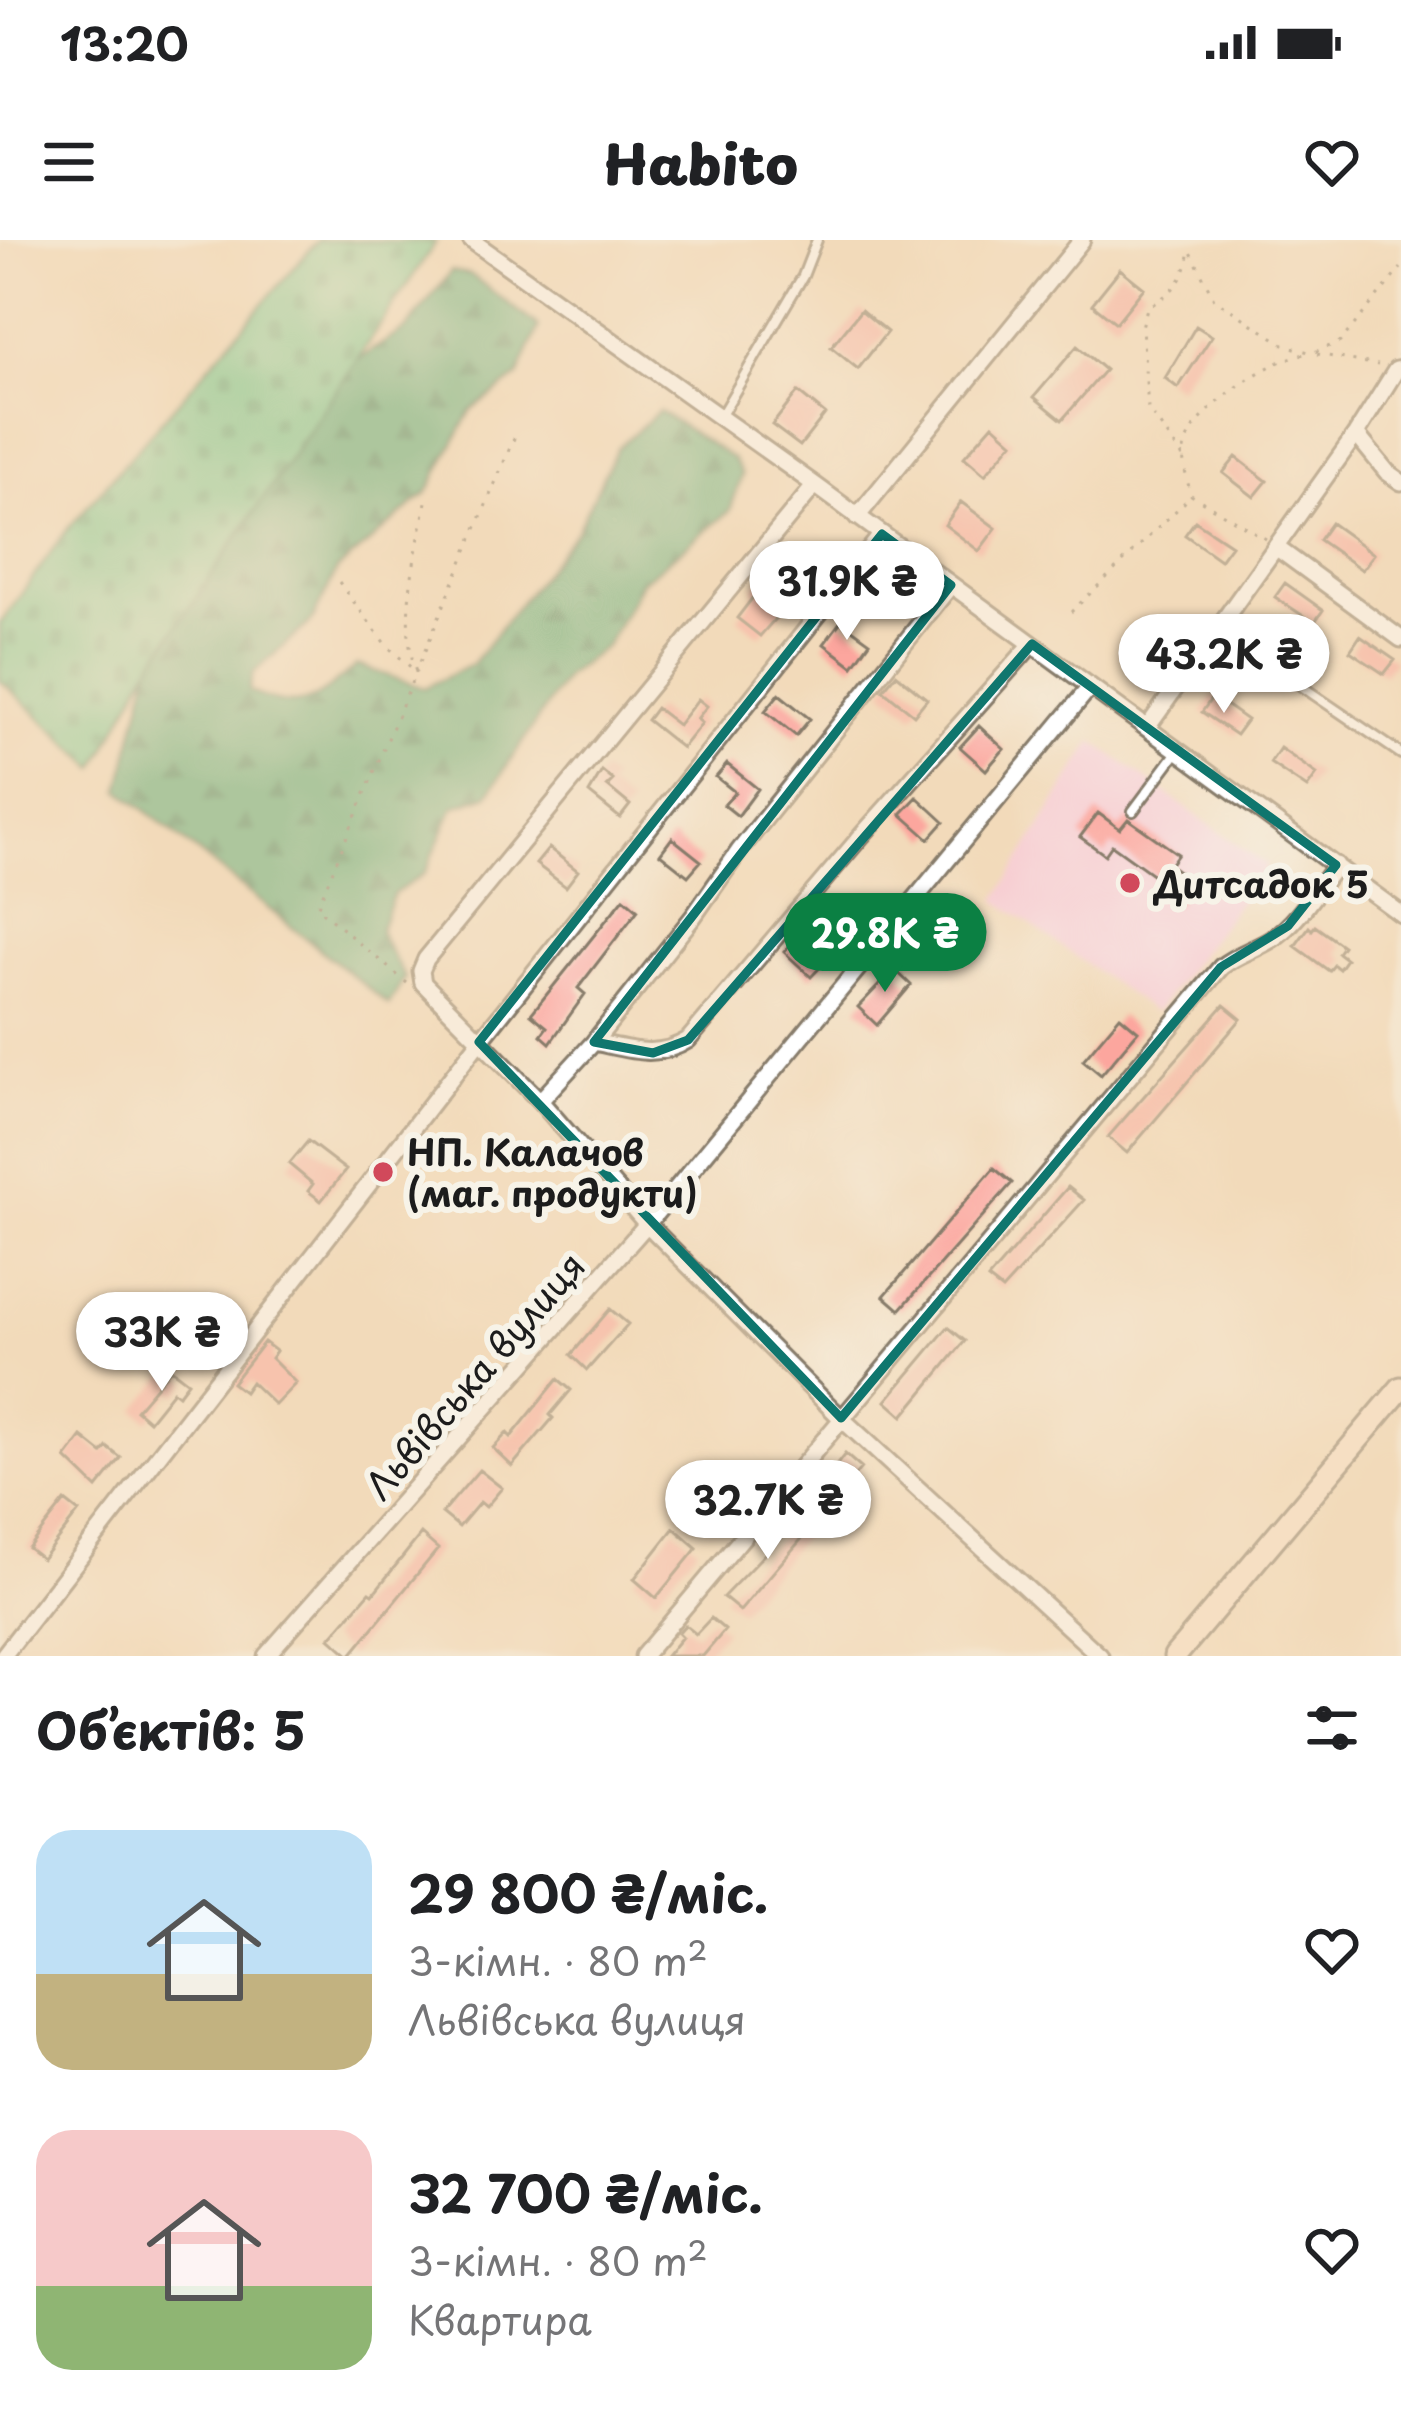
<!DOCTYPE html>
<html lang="uk">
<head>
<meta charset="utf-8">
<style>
	:root { --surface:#fff; --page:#f2f2f2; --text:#202124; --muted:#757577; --accent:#0b8043 }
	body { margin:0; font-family:"Playpen Sans",sans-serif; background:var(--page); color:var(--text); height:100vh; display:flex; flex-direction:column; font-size:45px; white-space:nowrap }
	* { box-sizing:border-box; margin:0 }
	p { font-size:39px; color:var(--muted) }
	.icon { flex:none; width:66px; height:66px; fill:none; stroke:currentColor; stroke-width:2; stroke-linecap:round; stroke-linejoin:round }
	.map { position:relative; height:1416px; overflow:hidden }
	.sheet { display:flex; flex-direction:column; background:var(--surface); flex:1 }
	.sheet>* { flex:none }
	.price { position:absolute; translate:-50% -102px; padding:0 27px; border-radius:42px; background:#fff; color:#222; font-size:39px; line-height:78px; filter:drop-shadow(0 3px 6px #0008) }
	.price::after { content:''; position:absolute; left:50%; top:72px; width:36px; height:27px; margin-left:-18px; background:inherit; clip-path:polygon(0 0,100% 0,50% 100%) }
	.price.on { background:var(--accent); color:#fff }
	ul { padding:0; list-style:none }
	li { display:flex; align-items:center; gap:36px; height:300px; padding:0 36px }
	li span { display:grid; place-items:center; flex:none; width:336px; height:240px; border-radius:36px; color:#555 }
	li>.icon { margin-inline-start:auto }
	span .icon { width:144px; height:144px; fill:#fffc; stroke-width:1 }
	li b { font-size:51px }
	h2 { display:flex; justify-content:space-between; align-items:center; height:144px; padding:0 36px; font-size:51px }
	.status { display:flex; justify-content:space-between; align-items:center; height:84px; padding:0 60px; background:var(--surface); direction:ltr }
	.status svg { height:33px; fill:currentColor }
	header { display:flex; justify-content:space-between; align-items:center; height:156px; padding:0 36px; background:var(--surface); font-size:54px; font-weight:800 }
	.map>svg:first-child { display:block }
	.built { fill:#f7cfd3 }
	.forest { fill:url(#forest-firs); stroke:#3b644b; stroke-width:3 }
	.cemetery { fill:url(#cemetery-stones); stroke:#457256; stroke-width:3 }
	.building { fill:#fca69e }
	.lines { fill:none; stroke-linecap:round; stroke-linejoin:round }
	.lane-casing { stroke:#877b6b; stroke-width:14 }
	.street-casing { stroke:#877b6b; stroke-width:21 }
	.secondary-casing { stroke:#877b6b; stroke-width:27 }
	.path { stroke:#877b6b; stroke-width:3; stroke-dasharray:3 9; stroke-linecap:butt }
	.lane { stroke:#fff; stroke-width:8 }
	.street { stroke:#fff; stroke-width:15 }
	.secondary { stroke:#fbe5cf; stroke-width:21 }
	.marked { fill:none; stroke:#0f766e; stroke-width:9; stroke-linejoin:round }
	.poi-dot { fill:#d1495b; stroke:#f7f3e8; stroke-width:4.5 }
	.labels { text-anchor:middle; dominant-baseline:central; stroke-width:12; stroke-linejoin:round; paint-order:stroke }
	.poi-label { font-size:36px; font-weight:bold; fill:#1c1c1c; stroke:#f7f3e8; text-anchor:start }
	.street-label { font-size:36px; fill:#1c1c1c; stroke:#f7f3e8 }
</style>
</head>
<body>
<div class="status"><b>13:20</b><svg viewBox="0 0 49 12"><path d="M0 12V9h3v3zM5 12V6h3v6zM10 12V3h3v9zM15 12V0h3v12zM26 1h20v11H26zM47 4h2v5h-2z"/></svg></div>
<header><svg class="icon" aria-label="menu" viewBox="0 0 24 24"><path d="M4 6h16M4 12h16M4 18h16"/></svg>Habito<svg class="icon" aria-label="heart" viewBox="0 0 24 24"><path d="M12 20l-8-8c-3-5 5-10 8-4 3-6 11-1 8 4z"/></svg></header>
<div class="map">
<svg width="1401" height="1416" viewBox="0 0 1401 1416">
	<defs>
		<pattern id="forest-firs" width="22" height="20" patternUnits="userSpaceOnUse" patternTransform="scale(3)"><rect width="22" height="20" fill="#5aad7a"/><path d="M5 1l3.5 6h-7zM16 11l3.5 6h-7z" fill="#4a8c63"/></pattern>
		<pattern id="cemetery-stones" width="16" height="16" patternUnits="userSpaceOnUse" patternTransform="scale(3)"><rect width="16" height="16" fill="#6ec990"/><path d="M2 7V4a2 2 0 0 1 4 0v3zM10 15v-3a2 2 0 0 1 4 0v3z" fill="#5fac7c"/></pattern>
	</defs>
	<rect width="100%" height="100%" fill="#f7f3e8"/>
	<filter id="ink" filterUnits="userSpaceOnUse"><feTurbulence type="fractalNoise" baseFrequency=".00833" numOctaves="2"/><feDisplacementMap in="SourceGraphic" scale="24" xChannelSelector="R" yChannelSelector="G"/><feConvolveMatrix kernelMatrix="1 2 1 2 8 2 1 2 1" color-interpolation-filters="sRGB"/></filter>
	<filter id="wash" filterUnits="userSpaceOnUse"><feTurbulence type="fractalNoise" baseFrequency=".004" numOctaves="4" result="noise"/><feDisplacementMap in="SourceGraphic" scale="48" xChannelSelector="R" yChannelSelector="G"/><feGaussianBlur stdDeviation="2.7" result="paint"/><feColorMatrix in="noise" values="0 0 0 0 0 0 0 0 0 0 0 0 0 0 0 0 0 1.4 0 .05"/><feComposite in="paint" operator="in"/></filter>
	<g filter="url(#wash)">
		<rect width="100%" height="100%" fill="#f2daba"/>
		<path class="built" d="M1093 501 1267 626 1155 773 996 660Z"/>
		<path class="forest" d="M451 31 470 34 539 87 518 137 471 171 428 252 337 330 312 381 253 433 249 451C303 475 315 460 357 425L424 448 472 424 577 290 617 208 659 171 733 219 742 235 730 271 642 341 606 406 566 436 488 555 454 567 425 633 394 654 379 691 405 738 389 765 120 550 156 401 336 133 408 87Z"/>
		<path class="cemetery" d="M318 0 436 2 147 431 96 528 0 440V384L66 291Z"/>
		<g id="blocks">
			<path class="building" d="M1120 29 1144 48 1116 83 1092 64Z
				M861 70 887 92 858 129 831 107Z
				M1196 86 1212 96 1178 148 1165 138Z
				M1077 106 1105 130 1062 180 1034 157Z
				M798 152 825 174 800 206 772 185Z
				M993 184 1013 202 985 235 964 217Z
				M1236 217 1267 241 1254 257 1223 233Z
				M961 262 996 288 979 311 945 285Z
				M1195 281 1231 305 1220 320 1185 295Z
				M1331 283 1374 314 1362 330 1319 300Z
				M766 332 795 356 760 396 737 378 757 352 753 349Z
				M1285 343 1323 370 1314 383 1275 357Z
				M841 381 870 402 853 426 824 404Z
				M1360 396 1395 420 1384 434 1350 411Z
				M896 434 927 459 914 475 883 450Z
				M779 454 810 479 796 496 765 471Z
				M1213 456 1247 480 1236 495 1202 472Z
				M698 459 707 466 697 479 702 483 682 508 647 480 656 468 678 485Z
				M979 486 1004 509 986 530 960 507Z
				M1280 508 1317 534 1307 548 1270 523Z
				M727 524 758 549 738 576 724 565 735 552 716 537Z
				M602 531 613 540 607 546 630 565 620 578 589 553Z
				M917 557 944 582 929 599 901 574Z
				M1098 573 1120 589 1128 579 1178 614 1170 625 1192 641 1175 665 1151 648 1158 638 1112 605 1105 615 1080 597Z
				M672 598 701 621 688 636 660 614Z
				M549 608 578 631 566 647 536 624Z
				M624 658 638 670 578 748 585 754 550 803 541 795 547 787 531 774Z
				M1315 686 1343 706 1338 713 1346 719 1339 729 1334 725 1329 731 1295 706 1309 687 1312 690Z
				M801 693 829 718 811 737 784 712Z
				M890 725 911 745 877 785 858 767 883 741 879 737Z
				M1224 765 1241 779 1127 913 1108 897Z
				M1120 776 1138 791 1101 835 1083 820Z
				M308 901 346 930 321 961 308 951 313 944 289 924Z
				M994 928 1012 943 900 1070 884 1056Z
				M1068 947 1084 960 1002 1050 988 1039Z
				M610 1069 628 1084 587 1130 571 1115Z
				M948 1087 965 1101 903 1176 886 1161Z
				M264 1102 276 1111 271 1118 296 1143 275 1165 251 1142 244 1152 232 1143Z
				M171 1129 188 1142 178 1155 173 1151 149 1181 136 1170Z
				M558 1139 571 1150 550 1175 553 1178 512 1226 493 1208 507 1193 511 1197Z
				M82 1197 102 1213 107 1207 121 1218 97 1248 66 1218Z
				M845 1214 861 1228 827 1269 812 1257Z
				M479 1230 502 1248 486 1267 480 1262 459 1287 442 1273Z
				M65 1261 79 1272 42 1319 28 1308Z
				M792 1272 811 1288 740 1371 723 1357 782 1296 776 1290Z
				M674 1288 697 1308 656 1358 634 1339Z
				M421 1294 438 1309 350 1416 330 1398 370 1352 373 1354Z
				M711 1378 725 1390 703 1416H666L682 1397 678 1393 685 1385 696 1394Z"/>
		</g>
	</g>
	<g filter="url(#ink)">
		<use href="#blocks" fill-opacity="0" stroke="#877b6b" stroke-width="3"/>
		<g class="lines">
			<defs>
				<path id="lane" d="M720 177 803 36 817 0
					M1219 390 1401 514
					M1133 571 1177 512"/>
				<path id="street" d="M471 0 815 245 1401 674
					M1356 194 1387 232 1401 242
					M815 245 426 719 421 731 423 743 540 861 647 984 841 1178 1100 1416
					M857 277 1082 0
					M1277 308 1401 399
					M1147 488 1356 194 1396 130 1401 129
					M594 802C628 809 657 820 688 800L862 595 1032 404
					M540 861 594 802 693 677 739 611 951 345
					M3 1416 479 802 882 294
					M266 1416 647 984 1090 447
					M643 1416 1221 727C1237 714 1255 710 1272 699 1298 683 1317 649 1336 625"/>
				<path id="secondary" d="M1175 1416 1401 1148"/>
			</defs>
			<use href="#lane" class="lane-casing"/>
			<use href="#street" class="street-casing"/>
			<use href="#secondary" class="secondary-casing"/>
			<path class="path" d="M1317 114 1378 125
				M1399 116 1401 105
				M1183 217 1148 169 1142 87 1147 68C1173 52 1185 41 1190 10L1214 59 1285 105 1312 113 1340 102 1401 28
				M1266 299 1191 255C1187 238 1179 217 1187 200 1203 165 1270 118 1307 114
				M339 342 386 405 416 432C398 379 416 316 426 262
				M1071 372 1190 257
				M407 743 317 668 517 191"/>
			<use href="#lane" class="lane"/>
			<use href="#street" class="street"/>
			<use href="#secondary" class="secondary"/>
		</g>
	</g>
	<path d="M0 0H1401V1416H0ZM882 294 951 345 594 802 653 813 688 800 1032 404 1336 625 1288 686 1221 727 841 1178 479 802Z" fill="#f2daba" fill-opacity=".55" fill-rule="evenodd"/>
	<path class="marked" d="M882 294 951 345 594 802 653 813 688 800 1032 404 1336 625 1288 686 1221 727 841 1178 479 802Z"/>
	<g class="poi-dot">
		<circle cx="1130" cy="643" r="12"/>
		<circle cx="383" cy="932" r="12"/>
	</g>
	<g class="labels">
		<g class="poi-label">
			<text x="1154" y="643">Дитсадок 5</text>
			<text x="407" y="911">НП. Калачов<tspan x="407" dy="41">(маг. продукти)</tspan></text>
		</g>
		<g class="street-label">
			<text transform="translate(474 1135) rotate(-49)">Львівська вулиця</text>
		</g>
	</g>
</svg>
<b class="price" style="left:847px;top:403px">31.9K ₴</b>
<b class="price" style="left:1224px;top:476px">43.2K ₴</b>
<b class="price on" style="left:885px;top:755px">29.8K ₴</b>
<b class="price" style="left:162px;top:1154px">33K ₴</b>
<b class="price" style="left:768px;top:1322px">32.7K ₴</b>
</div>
<section class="sheet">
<h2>Об’єктів: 5<svg class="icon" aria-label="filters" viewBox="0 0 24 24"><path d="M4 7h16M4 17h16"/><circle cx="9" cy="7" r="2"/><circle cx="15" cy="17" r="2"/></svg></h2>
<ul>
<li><span style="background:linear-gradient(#bfe0f5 60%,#c2b280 0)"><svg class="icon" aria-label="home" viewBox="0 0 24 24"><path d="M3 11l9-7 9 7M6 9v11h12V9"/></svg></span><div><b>29 800 ₴/міс.</b><p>3-кімн. · 80 m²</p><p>Львівська вулиця</p></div><svg class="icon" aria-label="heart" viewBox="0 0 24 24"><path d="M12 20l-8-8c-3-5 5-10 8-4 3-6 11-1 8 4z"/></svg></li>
<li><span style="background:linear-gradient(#f6c9c9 65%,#8fb573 0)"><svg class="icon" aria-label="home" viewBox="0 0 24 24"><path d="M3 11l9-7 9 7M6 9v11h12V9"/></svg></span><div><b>32 700 ₴/міс.</b><p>3-кімн. · 80 m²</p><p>Квартира</p></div><svg class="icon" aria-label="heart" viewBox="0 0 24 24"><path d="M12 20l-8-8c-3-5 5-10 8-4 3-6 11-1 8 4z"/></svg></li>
</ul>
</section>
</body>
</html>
